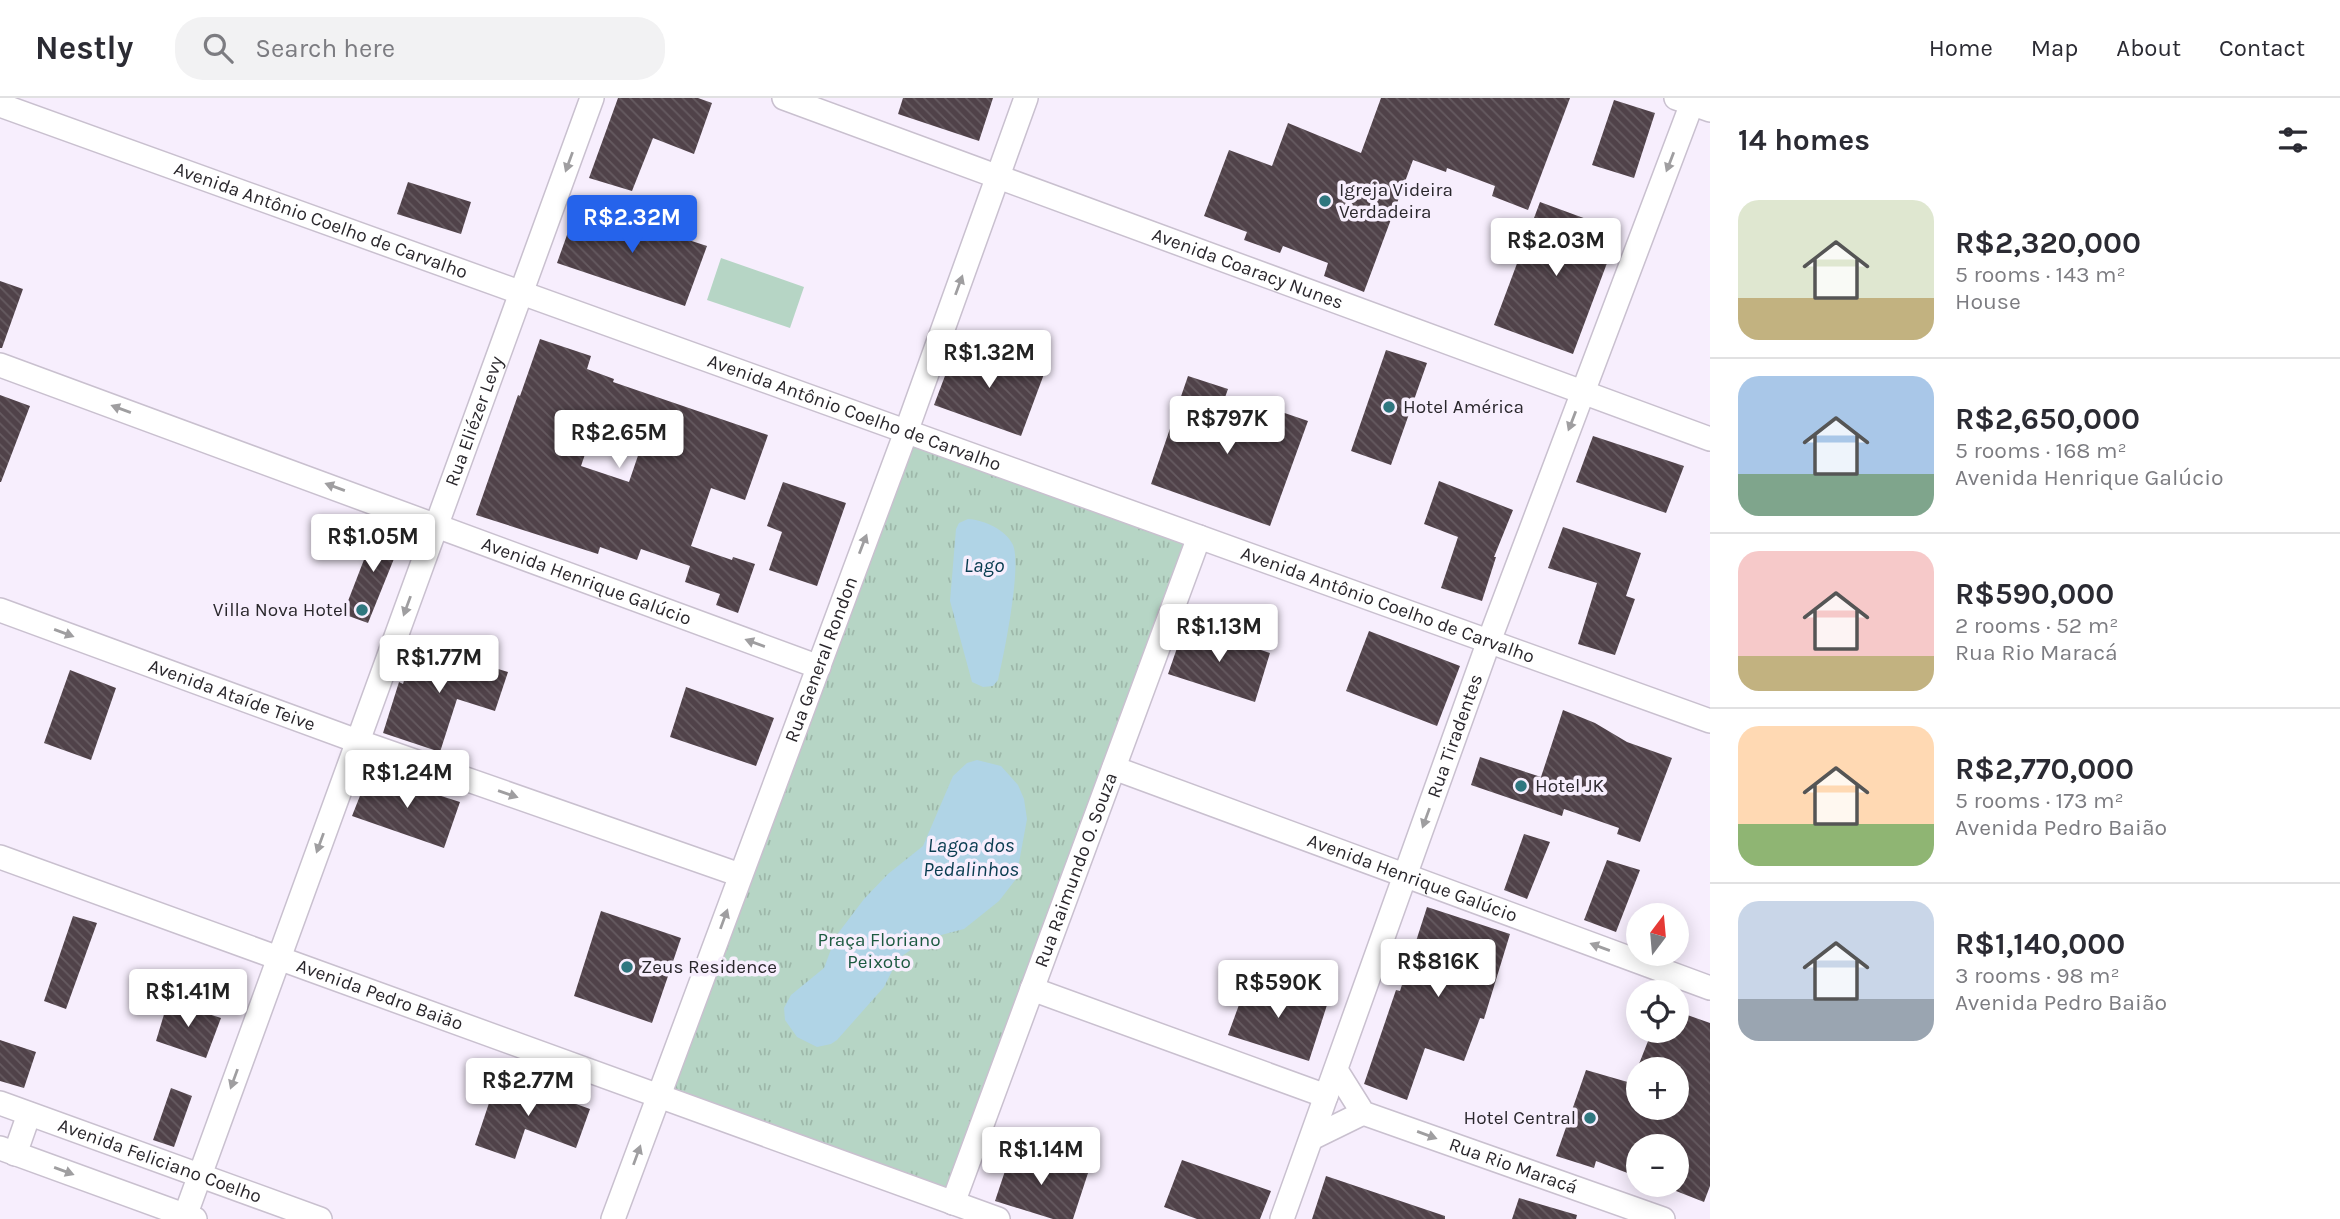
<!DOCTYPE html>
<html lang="en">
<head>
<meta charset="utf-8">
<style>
	:root { --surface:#fff; --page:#f2f2f3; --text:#2b2b33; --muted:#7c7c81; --line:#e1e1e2; --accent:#2563eb }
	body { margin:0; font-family:Karla,sans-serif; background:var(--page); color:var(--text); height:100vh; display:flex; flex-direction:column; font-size:26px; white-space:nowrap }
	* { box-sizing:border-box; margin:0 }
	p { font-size:23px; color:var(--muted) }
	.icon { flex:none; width:38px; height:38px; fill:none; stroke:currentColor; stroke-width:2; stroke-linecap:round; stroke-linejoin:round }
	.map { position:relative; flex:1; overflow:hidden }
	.panel { display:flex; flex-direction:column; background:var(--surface); width:630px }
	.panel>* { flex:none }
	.needle { width:46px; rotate:16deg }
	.controls { position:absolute; left:1626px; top:805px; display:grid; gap:14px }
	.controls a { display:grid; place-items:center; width:63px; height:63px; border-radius:50%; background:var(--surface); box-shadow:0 4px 18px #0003; font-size:35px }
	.price { position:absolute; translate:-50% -60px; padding:0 16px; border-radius:7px; background:#fff; color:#222; font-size:23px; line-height:46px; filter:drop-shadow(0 2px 4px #0008) }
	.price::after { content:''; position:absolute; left:50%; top:42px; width:21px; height:16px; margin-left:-10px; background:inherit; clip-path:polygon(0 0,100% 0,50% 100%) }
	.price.on { background:var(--accent); color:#fff }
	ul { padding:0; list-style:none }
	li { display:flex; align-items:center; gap:21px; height:175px; padding:0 28px }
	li+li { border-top:2px solid var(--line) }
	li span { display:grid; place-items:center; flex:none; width:196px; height:140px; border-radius:21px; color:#555 }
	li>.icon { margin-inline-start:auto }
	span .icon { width:84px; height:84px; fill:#fffc; stroke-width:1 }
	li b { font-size:30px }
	h2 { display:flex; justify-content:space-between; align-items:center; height:84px; padding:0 28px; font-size:30px }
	header { display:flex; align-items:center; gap:42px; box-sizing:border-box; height:98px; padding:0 35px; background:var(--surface); border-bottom:2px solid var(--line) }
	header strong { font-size:33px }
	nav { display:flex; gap:38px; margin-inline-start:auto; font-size:24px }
	.search { width:490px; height:63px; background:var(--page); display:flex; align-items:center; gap:18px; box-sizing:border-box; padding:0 24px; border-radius:28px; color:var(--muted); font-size:26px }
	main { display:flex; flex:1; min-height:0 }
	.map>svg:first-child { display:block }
	.grass { fill:#b6d5c5 }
	.park { fill:url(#park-tufts) }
	.water { fill:#b0d4e6 }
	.building { fill:url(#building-back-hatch); fill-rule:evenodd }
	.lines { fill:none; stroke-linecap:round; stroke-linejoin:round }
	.minor-casing { stroke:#c9c0cf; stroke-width:26 }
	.minor { stroke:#fff; stroke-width:23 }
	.oneway { fill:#9f9ea0 }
	.poi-dot { fill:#2f777f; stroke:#f7eefd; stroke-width:2.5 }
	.labels { text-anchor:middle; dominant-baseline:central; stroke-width:7; stroke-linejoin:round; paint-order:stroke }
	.poi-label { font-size:19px; fill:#2a272c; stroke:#f7eefd; text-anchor:start }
	.street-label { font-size:19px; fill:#2a272c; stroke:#f7eefd }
	.park-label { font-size:19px; fill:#1d5a41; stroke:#f7eefd }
	.water-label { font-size:21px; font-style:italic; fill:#093c50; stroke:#f7eefd }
</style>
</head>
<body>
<header>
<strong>Nestly</strong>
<div class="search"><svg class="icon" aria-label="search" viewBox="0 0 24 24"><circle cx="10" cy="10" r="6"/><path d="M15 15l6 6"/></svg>Search here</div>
<nav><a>Home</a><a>Map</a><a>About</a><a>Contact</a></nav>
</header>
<main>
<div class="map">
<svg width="1710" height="1121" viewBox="0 0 1710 1121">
	<defs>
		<pattern id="park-tufts" width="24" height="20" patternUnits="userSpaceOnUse" patternTransform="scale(1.75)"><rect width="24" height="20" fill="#b6d5c5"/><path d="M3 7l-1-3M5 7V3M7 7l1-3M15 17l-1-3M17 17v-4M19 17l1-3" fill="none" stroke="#9db7a9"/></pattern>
		<pattern id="building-back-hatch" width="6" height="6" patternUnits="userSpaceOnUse" patternTransform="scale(1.75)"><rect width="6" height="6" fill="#504249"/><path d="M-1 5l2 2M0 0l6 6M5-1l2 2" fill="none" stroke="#665b61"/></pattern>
	</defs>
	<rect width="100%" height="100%" fill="#f7eefd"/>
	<path class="grass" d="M721 160 804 189 790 230 707 202Z"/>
	<path class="park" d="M906 334 1199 439 953 1105 658 998Z"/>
	<path class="water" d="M968 421C985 422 1006 432 1013 447 1022 468 1004 557 998 582L993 588 983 589 972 584 950 503 956 431 959 425Z
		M977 662 1001 668 1018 687 1024 701 1027 721 1016 781 999 803 964 831 926 841 898 861 884 889 837 942 831 946 817 949 797 939 785 922 784 910 791 897 824 870 836 838 864 801 888 776 923 748 953 678 967 665Z"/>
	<path class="building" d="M618 0H698L712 5 694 56 653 40 632 93 589 80Z
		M903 0H993L979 43 898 16Z
		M1381 0H1570L1528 112 1492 98 1495 88 1447 70 1446 74 1413 62 1364 194 1324 178 1328 165 1283 148 1280 155 1244 142 1247 134 1204 118 1229 52 1272 68 1288 25 1361 55Z
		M1614 2 1655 15 1634 80 1592 67Z
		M408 84 471 104 461 136 397 116Z
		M1540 104 1619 133 1573 256 1494 227Z
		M578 106 707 148 685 208 557 165Z
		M0 183 23 191 2 250H0Z
		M540 241 591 258 587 271 614 281 613 284 768 337 745 402 711 390 691 448 732 462 733 459 755 466 738 515 716 507 720 496 685 484 690 468 641 451 637 462 600 449 598 456 476 417 518 297 520 298ZM597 321 645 337 629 384 581 368Z
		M957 246 1044 276 1021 338 934 307Z
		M1386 252 1427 265 1391 367 1351 353Z
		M1188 278 1228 291 1217 322 1259 337 1270 310 1308 323 1270 428 1151 386Z
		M0 297 30 308 1 384H0Z
		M1593 338 1684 368 1666 415 1576 384Z
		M1439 383 1513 412 1494 459H1496L1482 503 1441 490 1458 439 1424 426Z
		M783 384 846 405 817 488 769 472 782 434 767 428Z
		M377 428 404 436 368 525 343 516Z
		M1563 429 1641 455 1626 498 1635 501 1615 557 1578 546 1597 485 1548 470Z
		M1185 527 1270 555 1255 604 1168 576Z
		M1369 533 1460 568 1437 628 1346 593Z
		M415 546 508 574 495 613 457 601 440 654 383 635 399 584 403 586Z
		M70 572 116 590 91 662 44 645Z
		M686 589 774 620 756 668 670 639Z
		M1563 612 1595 625 1627 644 1672 660 1640 744 1617 736 1619 730 1564 711 1562 718 1471 687 1480 659 1541 679Z
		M369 675 460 704 444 750 352 718Z
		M1524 736 1550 744 1527 801 1504 792Z
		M1607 762 1640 772 1616 834 1584 822Z
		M1427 809 1510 836 1484 921 1480 920 1464 963 1425 950 1407 1002 1364 986 1396 892 1400 893Z
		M601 813 681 840 652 925 574 898Z
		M73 818 97 825 66 911 44 903Z
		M1248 882 1327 907 1309 963 1228 937Z
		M168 903 221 920 206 960 156 943Z
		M1676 913 1710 925V1088L1704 1104 1676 1093V1048H1638V1079L1596 1063 1594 1070 1556 1058 1586 972 1638 987V1010H1676V971H1637L1652 933H1676Z
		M0 942 36 954 24 990 0 983Z
		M498 978 590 1011 576 1050 525 1031 515 1061 475 1047Z
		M171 990 192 998 174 1049 153 1042Z
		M1012 1052 1088 1075 1073 1121H1053L995 1103Z
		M1182 1062 1271 1093 1260 1121H1197L1164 1109Z
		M1326 1078 1445 1118V1121H1312Z
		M1519 1100 1577 1117 1576 1121H1512Z"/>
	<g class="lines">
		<defs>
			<g id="minor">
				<path id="s1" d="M784 0 1710 341"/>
				<path d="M1676 0 1710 12"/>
				<path id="s2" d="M0 7 1710 623"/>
				<path id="s3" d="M0 267 819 569"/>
				<path id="s4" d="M0 512 357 643 740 777"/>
				<path id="s5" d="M1114 670 1710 890"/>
				<path id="s6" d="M0 759 998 1121"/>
				<path d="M1032 891 1326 998"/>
				<path id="s7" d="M1336 972 1363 1015 1663 1121"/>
				<path id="s8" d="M0 1005 320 1121"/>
				<path d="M1312 1040 1363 1015"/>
				<path d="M0 1050 195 1121"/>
				<path d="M15 1056 29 1016"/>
				<path id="s9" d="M953 1105 1199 439"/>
				<path id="s10" d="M184 1121 592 0"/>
				<path id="s11" d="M613 1121 906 334 1026 0"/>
				<path id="s12" d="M1282 1121 1489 543 1694 0"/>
			</g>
		</defs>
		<use href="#minor" class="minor-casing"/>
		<use href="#minor" class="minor"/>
	</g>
	<defs><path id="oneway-solid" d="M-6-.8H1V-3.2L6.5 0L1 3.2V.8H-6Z" transform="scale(1.75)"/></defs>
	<g class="oneway">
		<use href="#oneway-solid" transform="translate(569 64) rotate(110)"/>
		<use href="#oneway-solid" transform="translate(1670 64) rotate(111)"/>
		<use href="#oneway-solid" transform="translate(959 187) rotate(-70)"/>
		<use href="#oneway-solid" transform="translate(121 311) rotate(-160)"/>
		<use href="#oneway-solid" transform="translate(1572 323) rotate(111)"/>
		<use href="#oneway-solid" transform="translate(335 389) rotate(-160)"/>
		<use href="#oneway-solid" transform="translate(863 446) rotate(-69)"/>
		<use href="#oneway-solid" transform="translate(407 508) rotate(110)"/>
		<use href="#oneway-solid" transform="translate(64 535) rotate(20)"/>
		<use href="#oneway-solid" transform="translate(755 545) rotate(-160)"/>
		<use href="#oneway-solid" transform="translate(508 696) rotate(19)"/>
		<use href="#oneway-solid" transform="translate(1426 720) rotate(110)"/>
		<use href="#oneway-solid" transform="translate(320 745) rotate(110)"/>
		<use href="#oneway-solid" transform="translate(724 821) rotate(-70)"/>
		<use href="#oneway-solid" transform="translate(1600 849) rotate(-160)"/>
		<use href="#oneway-solid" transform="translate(234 981) rotate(110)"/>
		<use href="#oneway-solid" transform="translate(1427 1037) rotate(20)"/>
		<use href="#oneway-solid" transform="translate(637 1057) rotate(-70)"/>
		<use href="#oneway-solid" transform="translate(64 1073) rotate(20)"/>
	</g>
	<g class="poi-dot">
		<circle cx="1325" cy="103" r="7"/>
		<circle cx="1389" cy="309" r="7"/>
		<circle cx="362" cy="512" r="7"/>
		<circle cx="1521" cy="688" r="7"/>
		<circle cx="627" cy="869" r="7"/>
		<circle cx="1590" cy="1020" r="7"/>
	</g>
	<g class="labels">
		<g class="poi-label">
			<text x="1339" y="92">Igreja Videira<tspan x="1339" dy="22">Verdadeira</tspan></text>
			<text x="1403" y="309">Hotel América</text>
			<text x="348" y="512" text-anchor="end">Villa Nova Hotel</text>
			<text x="1535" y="688">Hotel JK</text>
			<text x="641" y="869">Zeus Residence</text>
			<text x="1576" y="1020" text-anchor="end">Hotel Central</text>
		</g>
		<g class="street-label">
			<text stroke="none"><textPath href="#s2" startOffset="341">Avenida Antônio Coelho de Carvalho</textPath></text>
			<text stroke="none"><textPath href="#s1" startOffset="494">Avenida Coaracy Nunes</textPath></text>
			<text stroke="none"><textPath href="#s2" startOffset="908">Avenida Antônio Coelho de Carvalho</textPath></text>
			<text stroke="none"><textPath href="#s10" startOffset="849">Rua Eliézer Levy</textPath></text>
			<text stroke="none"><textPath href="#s3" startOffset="625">Avenida Henrique Galúcio</textPath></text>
			<text stroke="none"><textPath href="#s2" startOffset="1475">Avenida Antônio Coelho de Carvalho</textPath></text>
			<text stroke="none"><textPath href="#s11" startOffset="597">Rua General Rondon</textPath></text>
			<text stroke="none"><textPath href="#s4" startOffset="247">Avenida Ataíde Teive</textPath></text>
			<text stroke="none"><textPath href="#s12" startOffset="513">Rua Tiradentes</textPath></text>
			<text stroke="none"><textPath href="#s9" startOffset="355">Rua Raimundo O. Souza</textPath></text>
			<text stroke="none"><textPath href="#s5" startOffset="318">Avenida Henrique Galúcio</textPath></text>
			<text stroke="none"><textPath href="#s6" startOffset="404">Avenida Pedro Baião</textPath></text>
			<text stroke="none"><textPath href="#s8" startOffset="170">Avenida Feliciano Coelho</textPath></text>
			<text stroke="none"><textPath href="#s7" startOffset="210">Rua Rio Maracá</textPath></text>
		</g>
		<g class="park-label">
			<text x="879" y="842">Praça Floriano<tspan x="879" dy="22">Peixoto</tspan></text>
		</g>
		<g class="water-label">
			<text x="984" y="467">Lago</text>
			<text x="971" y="747">Lagoa dos<tspan x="971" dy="24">Pedalinhos</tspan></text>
		</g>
	</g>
</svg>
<div class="controls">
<a><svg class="needle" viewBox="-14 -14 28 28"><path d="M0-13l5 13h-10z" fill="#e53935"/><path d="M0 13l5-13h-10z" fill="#7c7c81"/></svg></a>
<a><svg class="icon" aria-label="locate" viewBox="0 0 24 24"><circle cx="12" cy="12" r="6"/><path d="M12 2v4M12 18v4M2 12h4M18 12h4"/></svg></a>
<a>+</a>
<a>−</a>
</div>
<b class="price on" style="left:632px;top:157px">R$2.32M</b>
<b class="price" style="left:1556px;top:180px">R$2.03M</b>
<b class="price" style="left:989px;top:292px">R$1.32M</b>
<b class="price" style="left:1227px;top:358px">R$797K</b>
<b class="price" style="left:619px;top:372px">R$2.65M</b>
<b class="price" style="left:373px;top:476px">R$1.05M</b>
<b class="price" style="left:1219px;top:566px">R$1.13M</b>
<b class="price" style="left:439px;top:597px">R$1.77M</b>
<b class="price" style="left:407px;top:712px">R$1.24M</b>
<b class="price" style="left:1438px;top:901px">R$816K</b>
<b class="price" style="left:1278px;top:922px">R$590K</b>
<b class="price" style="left:188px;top:931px">R$1.41M</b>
<b class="price" style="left:528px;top:1020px">R$2.77M</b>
<b class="price" style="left:1041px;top:1089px">R$1.14M</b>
</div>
<section class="panel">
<h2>14 homes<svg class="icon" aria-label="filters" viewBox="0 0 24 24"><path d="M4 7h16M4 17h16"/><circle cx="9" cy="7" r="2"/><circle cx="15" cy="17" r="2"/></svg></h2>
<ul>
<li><span style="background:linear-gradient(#dfe7d0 70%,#c2b280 0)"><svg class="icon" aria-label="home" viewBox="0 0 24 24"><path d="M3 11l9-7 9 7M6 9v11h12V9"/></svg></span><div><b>R$2,320,000</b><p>5 rooms · 143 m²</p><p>House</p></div></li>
<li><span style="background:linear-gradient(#a9c7e8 70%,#7fa58c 0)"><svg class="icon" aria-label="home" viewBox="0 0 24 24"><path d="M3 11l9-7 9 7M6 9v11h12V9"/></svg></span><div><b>R$2,650,000</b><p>5 rooms · 168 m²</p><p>Avenida Henrique Galúcio</p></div></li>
<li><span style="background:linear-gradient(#f6c9c9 75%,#c2b280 0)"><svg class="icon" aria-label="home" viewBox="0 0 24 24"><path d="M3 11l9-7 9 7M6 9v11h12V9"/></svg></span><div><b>R$590,000</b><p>2 rooms · 52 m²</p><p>Rua Rio Maracá</p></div></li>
<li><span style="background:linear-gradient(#ffd9b3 70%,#8fb573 0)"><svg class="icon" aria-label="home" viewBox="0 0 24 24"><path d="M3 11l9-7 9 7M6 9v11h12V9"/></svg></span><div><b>R$2,770,000</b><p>5 rooms · 173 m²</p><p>Avenida Pedro Baião</p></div></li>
<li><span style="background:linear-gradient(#c9d6e8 70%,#9aa5b1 0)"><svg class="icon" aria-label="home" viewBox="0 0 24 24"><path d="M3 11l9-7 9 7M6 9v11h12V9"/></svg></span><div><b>R$1,140,000</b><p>3 rooms · 98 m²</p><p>Avenida Pedro Baião</p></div></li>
</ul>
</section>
</main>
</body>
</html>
